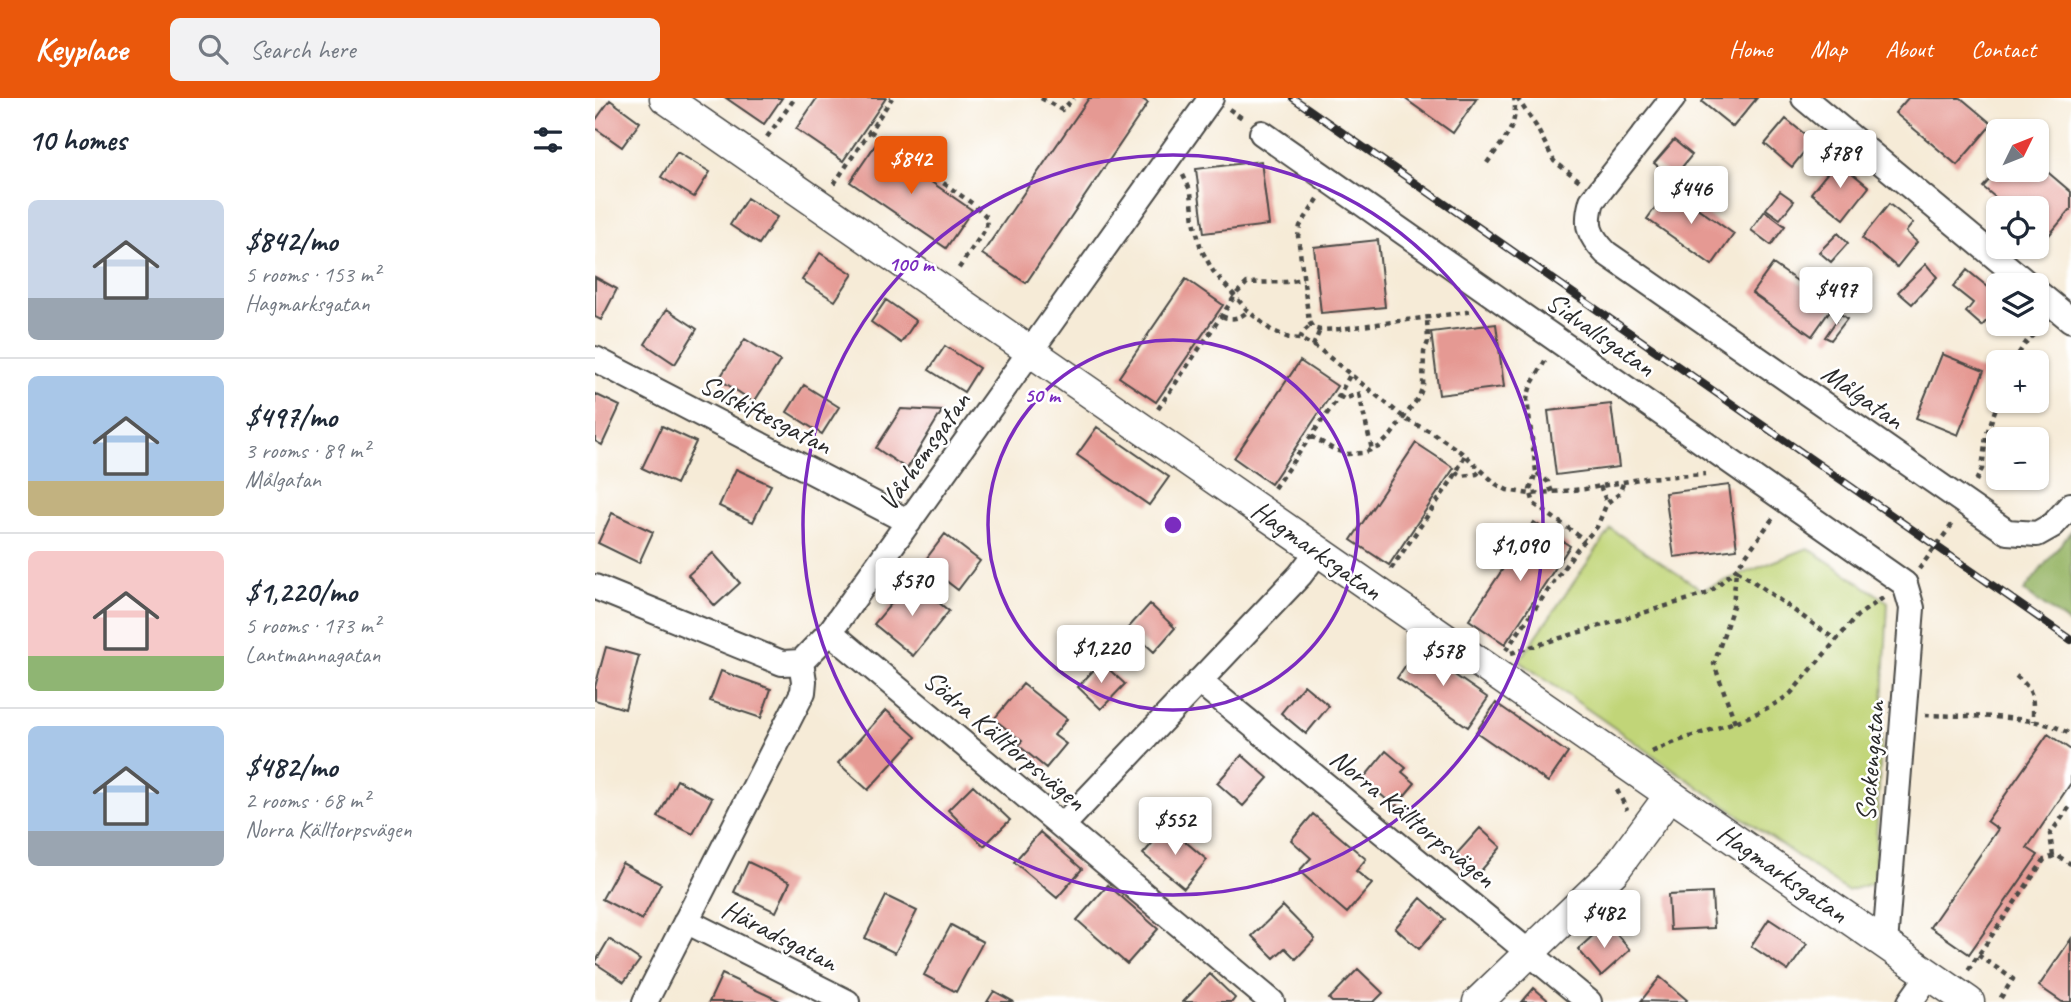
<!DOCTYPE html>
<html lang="en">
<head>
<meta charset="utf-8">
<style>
	:root { --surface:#fff; --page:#f2f2f3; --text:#1f2937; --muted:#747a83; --line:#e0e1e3; --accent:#ea580c }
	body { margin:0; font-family:Caveat,sans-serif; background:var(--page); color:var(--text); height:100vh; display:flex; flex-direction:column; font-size:26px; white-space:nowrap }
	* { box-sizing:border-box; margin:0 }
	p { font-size:23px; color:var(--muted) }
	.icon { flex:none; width:38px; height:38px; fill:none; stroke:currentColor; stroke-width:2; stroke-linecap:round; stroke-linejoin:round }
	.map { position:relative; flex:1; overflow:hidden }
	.side { display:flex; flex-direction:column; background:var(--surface); width:595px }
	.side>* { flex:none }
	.needle { width:46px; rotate:47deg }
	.fabs { position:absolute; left:1391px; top:21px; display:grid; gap:14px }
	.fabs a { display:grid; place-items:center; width:63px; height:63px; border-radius:10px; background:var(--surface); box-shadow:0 2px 5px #0004; font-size:35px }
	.price { position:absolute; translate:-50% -60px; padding:0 16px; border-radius:7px; background:#fff; color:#222; font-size:23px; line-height:46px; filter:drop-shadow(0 2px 4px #0008) }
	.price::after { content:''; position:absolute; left:50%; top:42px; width:21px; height:16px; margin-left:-10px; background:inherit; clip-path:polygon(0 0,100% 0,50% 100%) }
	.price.selected { background:var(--accent); color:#fff }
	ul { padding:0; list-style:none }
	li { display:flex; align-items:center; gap:21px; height:175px; padding:0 28px }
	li+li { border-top:2px solid var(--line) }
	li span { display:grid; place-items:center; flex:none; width:196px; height:140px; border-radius:10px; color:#555 }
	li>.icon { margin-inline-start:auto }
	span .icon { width:84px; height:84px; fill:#fffc; stroke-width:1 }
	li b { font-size:30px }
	h2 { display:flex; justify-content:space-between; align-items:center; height:84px; padding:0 28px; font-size:30px }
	header { display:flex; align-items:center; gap:42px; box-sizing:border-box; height:98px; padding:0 35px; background:var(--accent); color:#fff }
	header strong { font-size:33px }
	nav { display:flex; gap:38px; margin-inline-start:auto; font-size:24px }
	.search { width:490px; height:63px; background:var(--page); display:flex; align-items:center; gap:18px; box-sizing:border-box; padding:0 24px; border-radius:10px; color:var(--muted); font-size:26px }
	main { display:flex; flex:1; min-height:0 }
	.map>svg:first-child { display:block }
	.green { fill:#c1d578; stroke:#768052; stroke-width:2 }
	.forest { fill:#98b668; stroke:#62704a; stroke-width:2 }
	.building { fill:#e59993 }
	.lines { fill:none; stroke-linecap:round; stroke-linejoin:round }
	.minor-casing { stroke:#494845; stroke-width:28 }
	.tertiary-casing { stroke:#494845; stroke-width:33 }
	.path { stroke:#494845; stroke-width:4.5; stroke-dasharray:5 5; stroke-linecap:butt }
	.minor { stroke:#fff; stroke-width:24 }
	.tertiary { stroke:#fff; stroke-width:30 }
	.rail-casing { stroke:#2b2b2b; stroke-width:8 }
	.rail { stroke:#fff; stroke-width:5; stroke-dasharray:16; stroke-linecap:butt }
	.ring { fill:none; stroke:#7b2cbf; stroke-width:3.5 }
	.labels { text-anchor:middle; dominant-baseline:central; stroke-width:5; stroke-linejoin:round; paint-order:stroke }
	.street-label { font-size:28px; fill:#2b2b2b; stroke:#fff }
	.centre { fill:#7b2cbf; stroke:#fff; stroke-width:3.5 }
	.ring-label { font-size:21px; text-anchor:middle; font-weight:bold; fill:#7b2cbf; stroke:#fff; stroke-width:5; stroke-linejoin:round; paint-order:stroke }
</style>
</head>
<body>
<header>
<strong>Keyplace</strong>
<div class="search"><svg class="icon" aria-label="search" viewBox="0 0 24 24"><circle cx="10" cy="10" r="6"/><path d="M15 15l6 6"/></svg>Search here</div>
<nav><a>Home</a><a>Map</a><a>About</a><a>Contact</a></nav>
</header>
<main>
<section class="side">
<h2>10 homes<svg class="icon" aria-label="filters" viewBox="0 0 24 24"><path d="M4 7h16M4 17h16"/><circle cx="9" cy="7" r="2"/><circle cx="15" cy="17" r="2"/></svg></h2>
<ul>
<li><span style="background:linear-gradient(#c9d6e8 70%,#9aa5b1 0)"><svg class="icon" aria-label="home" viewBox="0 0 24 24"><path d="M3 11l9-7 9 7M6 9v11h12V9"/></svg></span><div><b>$842/mo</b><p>5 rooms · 153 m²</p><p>Hagmarksgatan</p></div></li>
<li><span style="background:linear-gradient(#a9c7e8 75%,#c2b280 0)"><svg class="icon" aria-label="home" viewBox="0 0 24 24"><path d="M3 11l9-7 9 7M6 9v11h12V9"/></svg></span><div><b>$497/mo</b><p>3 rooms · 89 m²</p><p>Målgatan</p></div></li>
<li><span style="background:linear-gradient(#f6c9c9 75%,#8fb573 0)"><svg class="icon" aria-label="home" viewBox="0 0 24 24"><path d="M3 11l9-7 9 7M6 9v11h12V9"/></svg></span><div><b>$1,220/mo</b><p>5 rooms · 173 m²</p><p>Lantmannagatan</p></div></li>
<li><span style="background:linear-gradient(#a9c7e8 75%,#9aa5b1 0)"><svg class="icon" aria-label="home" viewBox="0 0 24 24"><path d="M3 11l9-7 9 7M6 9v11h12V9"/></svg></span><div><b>$482/mo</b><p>2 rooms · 68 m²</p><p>Norra Källtorpsvägen</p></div></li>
</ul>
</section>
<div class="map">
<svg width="1476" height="904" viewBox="0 0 1476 904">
	<rect width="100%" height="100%" fill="#fff"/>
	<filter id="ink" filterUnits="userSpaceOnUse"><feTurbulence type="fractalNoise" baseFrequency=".0143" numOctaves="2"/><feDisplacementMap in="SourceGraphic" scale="14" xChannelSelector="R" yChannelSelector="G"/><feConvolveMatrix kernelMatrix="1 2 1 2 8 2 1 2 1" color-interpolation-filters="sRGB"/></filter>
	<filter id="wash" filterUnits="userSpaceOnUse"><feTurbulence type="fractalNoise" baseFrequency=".00686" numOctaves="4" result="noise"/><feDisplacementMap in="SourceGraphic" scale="28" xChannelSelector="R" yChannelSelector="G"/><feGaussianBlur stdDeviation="1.57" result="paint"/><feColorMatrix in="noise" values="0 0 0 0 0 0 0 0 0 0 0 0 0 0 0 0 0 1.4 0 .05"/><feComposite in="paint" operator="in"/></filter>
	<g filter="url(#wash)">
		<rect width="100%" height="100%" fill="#f6ebd7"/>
		<path class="green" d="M1016 431 1107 492 1213 450 1293 504 1279 785 1252 793 924 563Z"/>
		<path class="forest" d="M1476 433V527L1429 493Z"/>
		<g id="blocks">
			<path class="building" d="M131 0H187L169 26Z
				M222 0H291L248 63 201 31Z
				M494 0H546L553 5 431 185 387 156Z
				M809 0H882L858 35Z
				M1110 0H1162L1138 29 1107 4Z
				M1313 0H1366L1397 26 1362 67 1300 15Z
				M15 2 45 24 27 49 0 30V23Z
				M1191 21 1218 43 1197 69 1170 46Z
				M1079 42 1097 57 1078 80 1059 65Z
				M281 46 377 112 351 150 255 84Z
				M82 54 115 74 99 99 66 79Z
				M666 63 674 127 609 135 601 71Z
				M1242 63 1274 89 1249 121 1216 95Z
				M1442 65 1476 94V111L1450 142 1442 135V110H1413L1388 89 1403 72H1442Z
				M1074 90 1139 136 1117 167 1052 121Z
				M1185 93 1199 103 1185 121 1171 111Z
				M152 100 182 119 164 146 135 127Z
				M1294 106 1318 125 1311 134 1322 144 1302 169 1267 140Z
				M1170 113 1190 128 1176 147 1156 132Z
				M1243 135 1253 145 1236 164 1224 154Z
				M783 142 790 209 726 215 719 149Z
				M225 155 258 176 240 203 207 182Z
				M1178 166 1238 208 1217 238 1157 195Z
				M1331 166 1342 179 1317 206 1303 194Z
				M1372 172 1404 198V208L1387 228 1371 214 1378 205 1358 189Z
				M0 179 22 191 6 222 0 219Z
				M591 181 628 207 561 304 524 279Z
				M291 202 321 223 306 245 276 224Z
				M72 211 102 231 80 266 50 246Z
				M1246 216 1252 221 1236 242 1230 239Z
				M901 226 909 289 844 297 836 234Z
				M150 241 185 263 159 304 124 281Z
				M350 248 384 270 369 294 334 272Z
				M1347 256 1389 273 1363 337 1321 320Z
				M705 263 742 288 676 386 639 360Z
				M209 287 244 309 227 336 192 314Z
				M0 296 25 308 7 347 0 343Z
				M1016 306 1024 369 961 377 953 313Z
				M306 311 347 313 312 371 281 350Z
				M67 328 101 344 81 386 47 370Z
				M502 329 574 379 554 407 482 357Z
				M821 345 859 370 794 467 756 442Z
				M141 371 176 387 158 424 124 408Z
				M1134 387 1142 451 1079 459 1070 395Z
				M17 415 58 434 44 465 3 445Z
				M939 424 975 448 910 546 874 522Z
				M350 436 385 463 363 492 328 465Z
				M118 455 145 485 120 508 93 477Z
				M316 482 354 513 318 558 279 526Z
				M555 506 580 530 559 554 533 530Z
				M11 549 44 558 30 611 0 602V589Z
				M822 551 893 600 873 629 802 580Z
				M506 564 530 586 506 611 483 589Z
				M126 573 176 591 166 620 115 603Z
				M428 586 472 621 459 637 471 646 451 670 423 647 427 643 399 621Z
				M709 587 734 608 711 636 686 615Z
				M901 605 973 655 953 684 881 634Z
				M291 612 321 639 273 692 243 665Z
				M1453 636 1476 652V685L1432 750 1443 757 1374 856 1335 829 1403 731 1392 723Z
				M791 653 811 670 807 674 820 685 800 709 768 681Z
				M647 657 673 680 648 708 622 685Z
				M82 682 117 700 98 736 63 719Z
				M378 687 415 722 389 748 353 712Z
				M718 716 771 761 761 773 777 786 752 815 704 773 716 760 696 742Z
				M572 728 612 762 589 790 548 756Z
				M885 730 906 749 879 781 857 761Z
				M445 734 487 771 462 800 419 764Z
				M153 764 195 784 181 814 139 794Z
				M27 765 66 786 47 822 7 801Z
				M513 787 563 831 532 866 482 822Z
				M1117 795 1119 830 1075 832 1073 797Z
				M291 798 322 813 300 855 270 840Z
				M826 800 850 821 824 851 800 830Z
				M688 808 720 841 701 861 690 850 679 860 657 838Z
				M1174 821 1212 846 1193 873 1156 848Z
				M1012 825 1035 852 1006 878 983 851Z
				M356 827 388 844 361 894 329 877Z
				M14 841 45 862 29 884 0 865Z
				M1476 841V904H1467L1444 888Z
				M763 871 788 895 779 904H737L734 901Z
				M127 876 187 904H114Z
				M615 876 640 900 637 904H588Z
				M1065 879 1092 902 1090 904 1046 903Z
				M939 890 955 904H927Z
				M399 893 419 904H392Z"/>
		</g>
	</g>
	<g filter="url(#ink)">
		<use href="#blocks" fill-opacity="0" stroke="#494845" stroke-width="2"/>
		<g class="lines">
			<defs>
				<path id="minor" d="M1078 0 997 103C990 128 994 137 1011 155L1412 434 1442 436 1458 427 1476 407
					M1209 0 1434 187
					M667 35 1310 486 1317 510 1290 846
					M1442 194 1476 222
					M0 261 314 424
					M0 489 187 565 206 564
					M235 534 677 904
					M206 564 235 534 616 0
					M604 583 994 904
					M467 728 705 477 723 453
					M91 823 252 904
					M50 904 208 594 209 583 206 564
					M1315 904 1334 877"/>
				<path id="tertiary" d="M70 0 1374 904
					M883 904 1019 773 1075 697"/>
			</defs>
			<use href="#minor" class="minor-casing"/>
			<use href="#tertiary" class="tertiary-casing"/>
			<path class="path" d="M446 0 467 12 479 0
				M922 0 941 28 959 63 985 83
				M634 11 650 22
				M275 33 378 106 392 119 391 130 362 173
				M172 39 200 0
				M892 65C908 42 924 30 919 0
				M588 77 596 94 599 123 606 151 618 173 653 213 676 232 694 240 705 241 724 251 812 322 838 335 870 357 901 386 912 392 935 396 990 391 1050 380 1110 376
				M239 86 297 0
				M723 101 705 128 703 138 714 224 718 230 725 232 745 231 879 213
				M627 218C636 223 646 220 653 213
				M705 241 708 234 716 227
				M718 248 725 232
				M950 263 936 287 932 301 941 374 935 392 939 406 990 442
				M1418 264 1432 243 1448 227
				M764 296 777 352
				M744 298 749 301 766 295
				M563 311 642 195 652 185 691 184 708 181
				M716 338 740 352 753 356 768 355 784 349 796 337 824 299 828 288 829 254 833 244 832 220
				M861 374 867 378 882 376 886 372
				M942 375 953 384 957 394
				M1381 383 1387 371 1391 338 1404 301
				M1005 388 1012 405
				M679 390 741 303 755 277
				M796 471 859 379 870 357
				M1324 471 1359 424
				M1142 472 1241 542
				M911 552 982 451 1002 429 1012 405 1024 396 1029 383
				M916 555 1114 495 1141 471 1178 420
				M1421 578C1440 593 1438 600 1438 623
				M1330 617C1370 619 1445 615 1476 637
				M1140 624 1119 566 1138 508 1141 472
				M1057 654C1102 632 1156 626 1196 595L1262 518 1288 500
				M1022 692 1032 712
				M1458 758 1455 736 1476 707
				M1383 857 1418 881 1403 904
				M1373 872 1449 762 1461 757 1476 766"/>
			<use href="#minor" class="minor"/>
			<use href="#tertiary" class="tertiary"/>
			<defs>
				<path id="rail" d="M698 0 1476 542"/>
			</defs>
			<use href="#rail" class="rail-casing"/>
			<use href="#rail" class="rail"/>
		</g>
	</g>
	<g class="ring">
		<circle cx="578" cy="427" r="185"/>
		<circle cx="578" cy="427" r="370"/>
	</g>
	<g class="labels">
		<g class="street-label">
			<text transform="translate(1006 236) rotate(35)">Sidvallsgatan</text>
			<text transform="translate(1268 298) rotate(35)">Målgatan</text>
			<text transform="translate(171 316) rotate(27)">Solskiftesgatan</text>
			<text transform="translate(329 353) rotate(-55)">Vårhemsgatan</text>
			<text transform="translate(722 452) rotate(35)">Hagmarksgatan</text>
			<text transform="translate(410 642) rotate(40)">Södra Källtorpsvägen</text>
			<text transform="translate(1275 663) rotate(-85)">Sockengatan</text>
			<text transform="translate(818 720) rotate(39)">Norra Källtorpsvägen</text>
			<text transform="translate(1188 775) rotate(35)">Hagmarksgatan</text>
			<text transform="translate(185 837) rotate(27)">Häradsgatan</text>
		</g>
	</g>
	<circle cx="578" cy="427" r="10" class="centre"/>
	<g class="ring-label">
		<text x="316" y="173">100 m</text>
		<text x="447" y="304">50 m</text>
	</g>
</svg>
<div class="fabs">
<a><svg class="needle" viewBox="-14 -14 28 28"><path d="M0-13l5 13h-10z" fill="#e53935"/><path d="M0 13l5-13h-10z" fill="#747a83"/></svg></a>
<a><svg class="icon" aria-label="locate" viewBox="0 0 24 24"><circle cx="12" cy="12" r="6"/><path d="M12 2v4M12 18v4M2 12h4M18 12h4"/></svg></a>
<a><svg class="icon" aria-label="layers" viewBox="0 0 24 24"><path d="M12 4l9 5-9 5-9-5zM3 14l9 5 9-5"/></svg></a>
<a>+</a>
<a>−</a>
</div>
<b class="price" style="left:1245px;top:92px">$789</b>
<b class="price selected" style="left:316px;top:98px">$842</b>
<b class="price" style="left:1096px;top:128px">$446</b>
<b class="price" style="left:1241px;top:229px">$497</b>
<b class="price" style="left:925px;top:485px">$1,090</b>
<b class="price" style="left:317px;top:520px">$570</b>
<b class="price" style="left:506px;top:587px">$1,220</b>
<b class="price" style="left:848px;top:590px">$578</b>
<b class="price" style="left:580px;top:759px">$552</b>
<b class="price" style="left:1009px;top:852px">$482</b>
</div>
</main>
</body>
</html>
